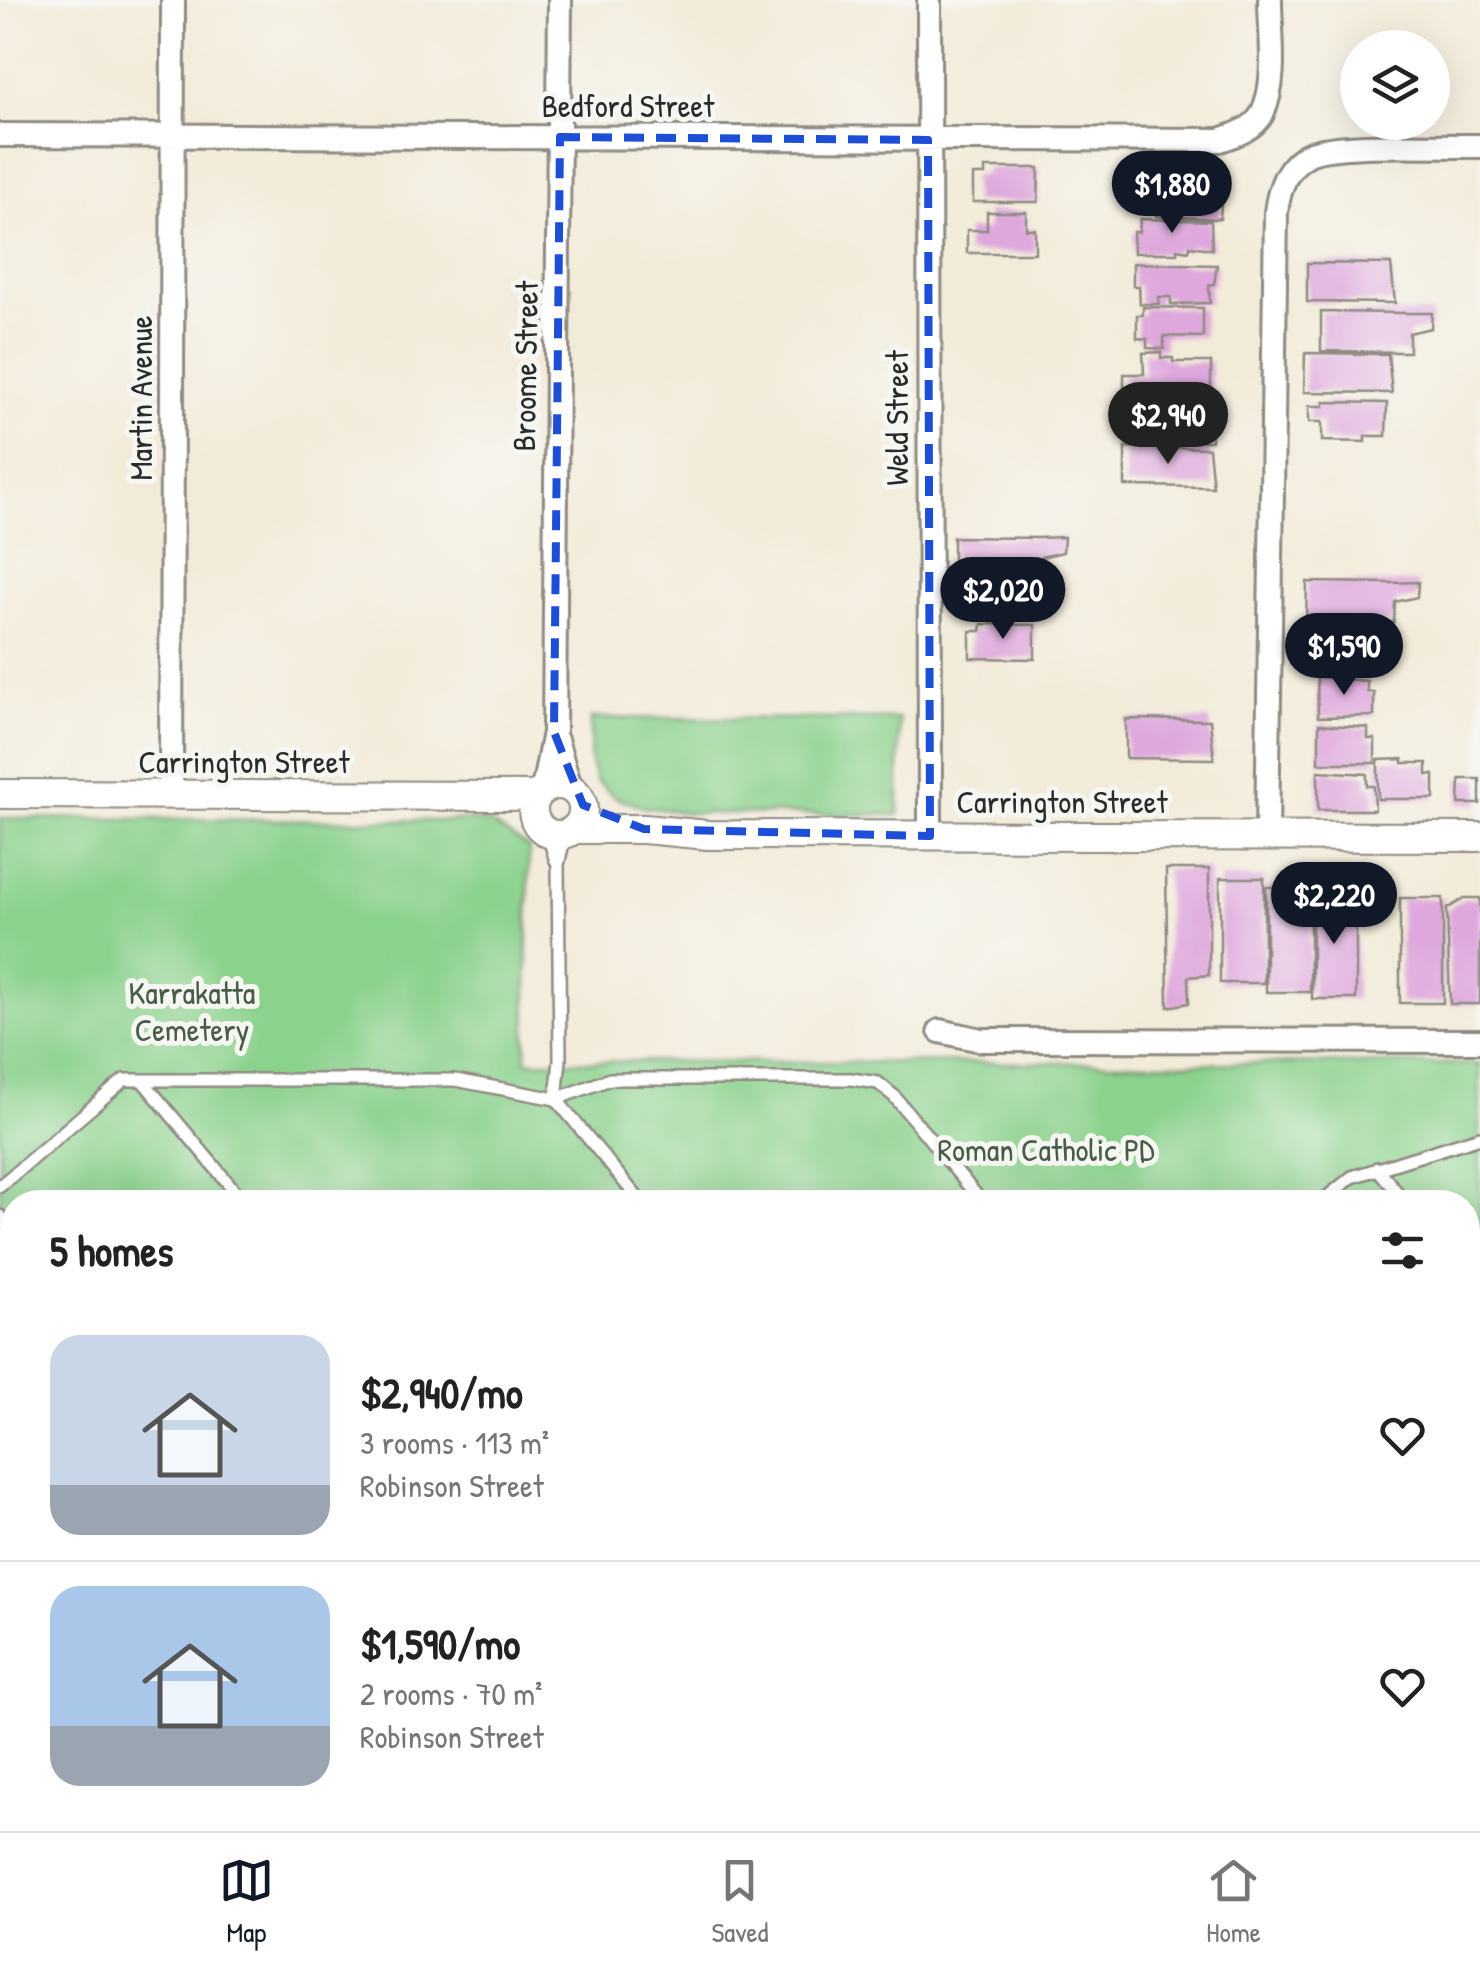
<!DOCTYPE html>
<html lang="en">
<head>
<meta charset="utf-8">
<style>
	:root { --surface:#fff; --page:#f2f2f2; --text:#222; --muted:#767676; --line:#e0e0e0; --accent:#111827 }
	body { margin:0; font-family:"Patrick Hand",sans-serif; background:var(--page); color:var(--text); height:100vh; display:flex; flex-direction:column; font-size:38px; white-space:nowrap }
	* { box-sizing:border-box; margin:0 }
	p { font-size:32px; color:var(--muted) }
	.icon { flex:none; width:55px; height:55px; fill:none; stroke:currentColor; stroke-width:2; stroke-linecap:round; stroke-linejoin:round }
	.map { position:relative; flex:1; overflow:hidden }
	.details { position:absolute; left:0px; top:1190px; width:1480px; height:642px; display:flex; flex-direction:column; background:var(--surface); border-radius:40px 40px 0 0; box-shadow:0 10px 40px #0002 }
	.details>* { flex:none }
	.tools { position:absolute; left:1340px; top:30px; display:grid; gap:20px }
	.tools a { display:grid; place-items:center; width:110px; height:110px; border-radius:50%; background:var(--surface); box-shadow:0 10px 40px #0002; font-size:50px }
	.price { position:absolute; translate:-50% -85px; padding:0 22px; border-radius:35px; background:var(--accent); color:#fff; font-size:32px; line-height:65px; filter:drop-shadow(0 2px 5px #0008) }
	.price::after { content:''; position:absolute; left:50%; top:60px; width:30px; height:22px; margin-left:-15px; background:inherit; clip-path:polygon(0 0,100% 0,50% 100%) }
	.price.active { background:#222; color:#fff }
	ul { padding:0; list-style:none }
	li { display:flex; align-items:center; gap:30px; height:250px; padding:0 50px }
	li+li { border-top:2px solid var(--line) }
	li span { display:grid; place-items:center; flex:none; width:280px; height:200px; border-radius:30px; color:#555 }
	li>.icon { margin-inline-start:auto }
	span .icon { width:120px; height:120px; fill:#fffc; stroke-width:1 }
	li b { font-size:42px }
	h2 { display:flex; justify-content:space-between; align-items:center; height:120px; padding:0 50px; font-size:42px }
	.dock { display:flex; justify-content:space-around; align-items:center; height:140px; border-top:2px solid var(--line); background:var(--surface); font-size:28px; color:var(--muted) }
	.dock a { display:grid; justify-items:center; gap:5px }
	.dock .active { color:var(--accent) }
	.map>svg:first-child { display:block }
	.green { fill:#8bd28d; stroke:#5b7e5c; stroke-width:2.5; fill-rule:evenodd }
	.building { fill:#dfa8dd }
	.lines { fill:none; stroke-linecap:round; stroke-linejoin:round }
	.service-casing { stroke:#8f8b82; stroke-width:16 }
	.minor-casing { stroke:#8f8b82; stroke-width:28 }
	.tertiary-casing { stroke:#8f8b82; stroke-width:32 }
	.service { stroke:#fff; stroke-width:11 }
	.minor { stroke:#fff; stroke-width:22 }
	.tertiary { stroke:#fff; stroke-width:28 }
	.marked { fill:none; stroke:#1d4ed8; stroke-width:8; stroke-dasharray:20 12; stroke-linejoin:round }
	.labels { text-anchor:middle; dominant-baseline:central; stroke-width:10; stroke-linejoin:round; paint-order:stroke }
	.street-label { font-size:32px; fill:#2b2b2b; stroke:#f6f6f2 }
	.park-label { font-size:32px; fill:#485d48; stroke:#f6f6f2 }
</style>
</head>
<body>
<div class="map">
<svg width="1480" height="1831" viewBox="0 0 1480 1831">
	<rect width="100%" height="100%" fill="#f6f6f2"/>
	<filter id="ink" filterUnits="userSpaceOnUse"><feTurbulence type="fractalNoise" baseFrequency=".01" numOctaves="2"/><feDisplacementMap in="SourceGraphic" scale="20" xChannelSelector="R" yChannelSelector="G"/><feConvolveMatrix kernelMatrix="1 2 1 2 8 2 1 2 1" color-interpolation-filters="sRGB"/></filter>
	<filter id="wash" filterUnits="userSpaceOnUse"><feTurbulence type="fractalNoise" baseFrequency=".0048" numOctaves="4" result="noise"/><feDisplacementMap in="SourceGraphic" scale="40" xChannelSelector="R" yChannelSelector="G"/><feGaussianBlur stdDeviation="2.25" result="paint"/><feColorMatrix in="noise" values="0 0 0 0 0 0 0 0 0 0 0 0 0 0 0 0 0 1.4 0 .05"/><feComposite in="paint" operator="in"/></filter>
	<g filter="url(#wash)">
		<rect width="100%" height="100%" fill="#f3ebd9"/>
		<path class="green" d="M591 718 899 719V815L690 813 643 807 615 797 596 781 590 760Z
			M0 818 486 821 529 848 526 1061 1480 1064V1831H0ZM12 1202H1468V1820H12Z"/>
		<g id="blocks">
			<path class="building" d="M985 168H1039L1038 202H973V175H985Z
				M1167 178 1213 180V190L1222 191 1220 219 1156 216 1155 213H1149V206L1138 205 1139 190 1167 191Z
				M987 212H1026V229H1035V253H967V230H987Z
				M1140 219 1211 221 1212 249 1190 246 1189 251 1177 249V253H1134L1133 232H1139Z
				M1133 263 1217 265 1214 284 1209 285 1210 303 1171 304V297H1158L1159 304H1140L1139 286H1133Z
				M1307 263 1391 264 1395 303 1307 302Z
				M1143 307 1203 308V337L1164 336V349L1147 348V339L1137 338V315H1143Z
				M1321 312 1405 313H1432L1431 328 1409 333V352L1321 351Z
				M1161 352V358H1173V362H1211V398L1124 399V374H1144L1143 353Z
				M1305 353 1388 354 1392 393 1304 392Z
				M1324 402 1387 403 1386 436H1365V442L1322 441V422H1309V406H1324Z
				M1157 406 1211 407V441L1145 440 1146 413H1157Z
				M1125 447 1209 448 1213 487 1125 486Z
				M953 537 1037 538 1064 537 1063 552 1041 557V577L953 576Z
				M1307 582 1390 583 1418 582 1417 597 1395 602 1394 622 1306 621Z
				M982 624 1035 625V659L970 658V631H981Z
				M1316 630 1365 634V645H1372V669L1316 670Z
				M1317 677 1367 681V692H1374V716L1318 717Z
				M1126 719 1210 720 1214 759 1126 758Z
				M1319 724 1368 728V739H1375V763H1319Z
				M1403 759V763H1427V775H1434V799H1378V760Z
				M1318 771 1367 774V786H1374L1375 810H1318Z
				M1460 779H1480V804H1459Z
				M1166 869H1209V975L1188 977 1189 1003 1168 1007Z
				M1220 878H1264V983H1220Z
				M1266 887H1310V992H1266Z
				M1312 894H1356V999H1312Z
				M1400 898H1443V1003H1400Z
				M1465 898H1480V1004H1450L1447 909Z"/>
		</g>
	</g>
	<g filter="url(#ink)">
		<use href="#blocks" fill-opacity="0" stroke="#8f8b82" stroke-width="2.5"/>
		<g class="lines">
			<defs>
				<path id="service" d="M547 832 556 861
					M142 1080 244 1202
					M556 1099 610 1079H851L878 1083 894 1096 982 1202
					M556 1099 560 1060 558 865 565 834
					M1377 1168 1405 1202
					M0 1186 124 1080H455L556 1099 641 1202
					M1321 1202 1352 1177 1480 1137
					M0 1216 12 1231
					M1468 1282 1480 1297
					M0 1530 12 1520
					M1468 1765 1480 1754
					M1468 1781 1480 1796
					M510 1820 520 1831
					M653 1820 663 1831
					M1144 1820 1153 1831
					M0 1821 12 1811
					M359 1831 372 1820
					M968 1831 981 1820
					M1388 1831 1401 1820"/>
				<path id="minor" d="M929 0 930 836
					M0 135 1220 140C1235 135 1254 129 1262 114 1278 82 1270 34 1270 0
					M556 740 570 787
					M543 790 554 732 560 0
					M171 796 173 0
					M1267 836 1276 212C1279 189 1286 165 1309 154 1338 141 1443 147 1480 146
					M940 1031 981 1040 1480 1041"/>
				<path id="tertiary" d="M533 810a25 25 0 1 1 50 0a25 25 0 1 1-50 0Z
					M0 794 537 796
					M575 829H644L708 835 1480 837"/>
			</defs>
			<use href="#service" class="service-casing"/>
			<use href="#minor" class="minor-casing"/>
			<use href="#tertiary" class="tertiary-casing"/>
			<use href="#service" class="service"/>
			<use href="#minor" class="minor"/>
			<use href="#tertiary" class="tertiary"/>
		</g>
	</g>
	<path class="marked" d="M560 137 928 140 930 836 644 829 583 805 554 732Z"/>
	<g class="labels">
		<g class="street-label">
			<text x="628" y="105">Bedford Street</text>
			<text transform="translate(525 366) rotate(-89)">Broome Street</text>
			<text transform="translate(140 398) rotate(-90)">Martin Avenue</text>
			<text transform="translate(896 418) rotate(-90)">Weld Street</text>
			<text x="244" y="761">Carrington Street</text>
			<text x="1062" y="801">Carrington Street</text>
		</g>
		<g class="park-label">
			<text x="192" y="992">Karrakatta<tspan x="192" dy="37">Cemetery</tspan></text>
			<text x="1046" y="1149">Roman Catholic PD</text>
		</g>
	</g>
</svg>
<div class="tools">
<a><svg class="icon" aria-label="layers" viewBox="0 0 24 24"><path d="M12 4l9 5-9 5-9-5zM3 14l9 5 9-5"/></svg></a>
</div>
<b class="price" style="left:1172px;top:236px">$1,880</b>
<b class="price active" style="left:1168px;top:467px">$2,940</b>
<b class="price" style="left:1003px;top:642px">$2,020</b>
<b class="price" style="left:1344px;top:698px">$1,590</b>
<b class="price" style="left:1334px;top:947px">$2,220</b>
<section class="details">
<h2>5 homes<svg class="icon" aria-label="filters" viewBox="0 0 24 24"><path d="M4 7h16M4 17h16"/><circle cx="9" cy="7" r="2"/><circle cx="15" cy="17" r="2"/></svg></h2>
<ul>
<li><span style="background:linear-gradient(#c9d6e8 75%,#9aa5b1 0)"><svg class="icon" aria-label="home" viewBox="0 0 24 24"><path d="M3 11l9-7 9 7M6 9v11h12V9"/></svg></span><div><b>$2,940/mo</b><p>3 rooms · 113 m²</p><p>Robinson Street</p></div><svg class="icon" aria-label="heart" viewBox="0 0 24 24"><path d="M12 20l-8-8c-3-5 5-10 8-4 3-6 11-1 8 4z"/></svg></li>
<li><span style="background:linear-gradient(#a9c7e8 70%,#9aa5b1 0)"><svg class="icon" aria-label="home" viewBox="0 0 24 24"><path d="M3 11l9-7 9 7M6 9v11h12V9"/></svg></span><div><b>$1,590/mo</b><p>2 rooms · 70 m²</p><p>Robinson Street</p></div><svg class="icon" aria-label="heart" viewBox="0 0 24 24"><path d="M12 20l-8-8c-3-5 5-10 8-4 3-6 11-1 8 4z"/></svg></li>
</ul>
</section>
</div>
<nav class="dock">
<a class="active"><svg class="icon" aria-label="map" viewBox="0 0 24 24"><path d="M3 6l6-2 6 2 6-2v14l-6 2-6-2-6 2zM9 4v14M15 6v14"/></svg>Map</a>
<a><svg class="icon" aria-label="saved" viewBox="0 0 24 24"><path d="M7 4h10v16l-5-4-5 4z"/></svg>Saved</a>
<a><svg class="icon" aria-label="home" viewBox="0 0 24 24"><path d="M3 11l9-7 9 7M6 9v11h12V9"/></svg>Home</a>
</nav>
</body>
</html>
